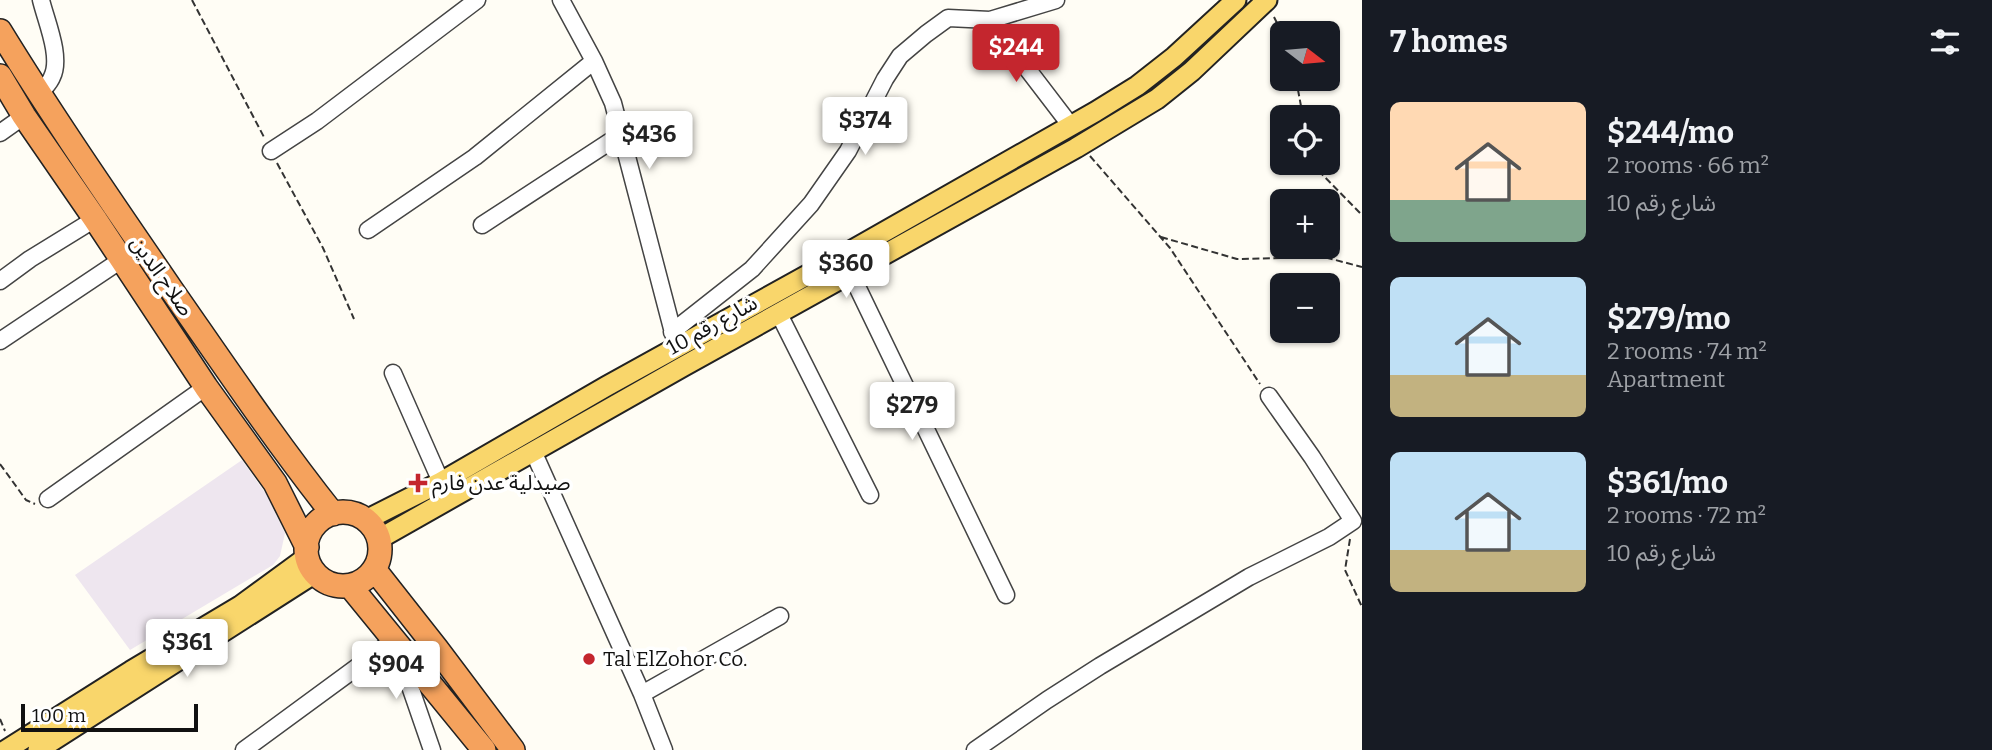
<!DOCTYPE html>
<html lang="en">
<head>
<meta charset="utf-8">
<style>
	:root { --surface:#171b24; --page:#20242c; --text:#f1f3f6; --muted:#9ea1a6; --accent:#c4262e }
	body { margin:0; font-family:Bitter,"Noto Sans Arabic",serif; background:var(--page); color:var(--text); height:100vh; display:flex; flex-direction:column; font-size:26px; white-space:nowrap }
	* { box-sizing:border-box; margin:0 }
	p { font-size:23px; color:var(--muted) }
	.icon { flex:none; width:38px; height:38px; fill:none; stroke:currentColor; stroke-width:2; stroke-linecap:round; stroke-linejoin:round }
	.map { position:relative; flex:1; overflow:hidden }
	.sheet { display:flex; flex-direction:column; background:var(--surface); width:630px }
	.sheet>* { flex:none }
	.needle { width:46px; rotate:106deg }
	.controls { position:absolute; left:1270px; top:21px; display:grid; gap:14px }
	.controls a { display:grid; place-items:center; width:70px; height:70px; border-radius:10px; background:var(--surface); box-shadow:0 2px 5px #0004; font-size:35px }
	.scale { position:absolute; left:21px; bottom:18px; width:177px; box-sizing:border-box; padding-left:7px; border:4px solid #111; border-top:0; font-size:19px; line-height:24px; white-space:nowrap; color:#111; -webkit-text-stroke:5px #fff; paint-order:stroke }
	.price { position:absolute; translate:-50% -60px; padding:0 16px; border-radius:7px; background:#fff; color:#222; font-size:23px; line-height:46px; filter:drop-shadow(0 2px 4px #0008) }
	.price::after { content:''; position:absolute; left:50%; top:42px; width:21px; height:16px; margin-left:-10px; background:inherit; clip-path:polygon(0 0,100% 0,50% 100%) }
	.price.on { background:var(--accent); color:#fff }
	ul { padding:0; list-style:none }
	li { display:flex; align-items:center; gap:21px; height:175px; padding:0 28px }
	li span { display:grid; place-items:center; flex:none; width:196px; height:140px; border-radius:10px; color:#555 }
	li>.icon { margin-inline-start:auto }
	span .icon { width:84px; height:84px; fill:#fffc; stroke-width:1 }
	li b { font-size:30px }
	h2 { display:flex; justify-content:space-between; align-items:center; height:84px; padding:0 28px; font-size:30px }
	main { display:flex; flex:1; min-height:0 }
	.map>svg:first-child { display:block }
	.industrial { fill:#eee6ef }
	.lines { fill:none; stroke-linecap:round; stroke-linejoin:round }
	.minor-casing { stroke:#444; stroke-width:19 }
	.major-casing { stroke:#222; stroke-width:23 }
	.highway-casing { stroke:#222; stroke-width:26 }
	.path { stroke:#333; stroke-width:2; stroke-dasharray:7 3.5; stroke-linecap:butt }
	.minor { stroke:#fff; stroke-width:16 }
	.major { stroke:#f9d66b; stroke-width:19 }
	.highway { stroke:#f5a25d; stroke-width:23 }
	.poi-dot { fill:#c4262e; stroke:#fff; stroke-width:2.5 }
	.labels { text-anchor:middle; dominant-baseline:central; stroke-width:7; stroke-linejoin:round; paint-order:stroke }
	.street-label { font-size:21px; fill:#111; stroke:#fff }
	.poi-label { font-size:21px; fill:#111; stroke:#fff; text-anchor:start }
</style>
</head>
<body>
<main>
<div class="map">
<svg width="1362" height="750" viewBox="0 0 1362 750">
	<rect width="100%" height="100%" fill="#fffdf5"/>
	<path class="industrial" d="M242 460 266 494 285 533 280 556 273 565 130 650 75 575Z"/>
	<g class="lines">
		<defs>
			<path id="minor" d="M561 0 594 61 613 103 675 340
				M990 20 1071 126
				M39 95C43 89 50 83 52 77 62 57 46 21 41 0
				M0 133 24 116
				M271 151 317 121 477 0
				M482 225 620 135
				M368 230 475 157 594 61
				M851 274 1006 595
				M0 281 30 259 95 219
				M779 314 870 495
				M672 332 752 269 811 204 848 151 885 79 900 56 926 34 948 18 990 20 1056 0
				M0 341 121 260
				M393 373 441 482
				M533 451 642 694 664 750
				M48 499 206 387
				M642 694 780 616
				M244 750 394 640 432 750
				M975 750 1047 700 1100 666 1249 577 1329 537 1353 521 1312 457 1269 396"/>
			<path id="major" d="M366 520 441 482 607 386 840 257 1095 112 1137 86 1174 57 1236 0
				M379 539 684 366 1076 148 1157 99 1192 71 1267 0
				M6 750 131 671 240 606 307 557
				M38 750 315 573"/>
			<path id="highway" d="M0 31C54 119 113 204 171 289 224 365 275 441 333 514
				M0 76 24 116 95 219 206 387 275 483 307 547
				M306 549a37 37 0 1 1 74 0a37 37 0 1 1-74 0Z
				M374 569 437 649 513 750
				M350 586 484 750"/>
		</defs>
		<use href="#minor" class="minor-casing"/>
		<use href="#major" class="major-casing"/>
		<use href="#highway" class="highway-casing"/>
		<path class="path" d="M192 0 265 139
			M1274 17 1283 35
			M1296 79 1303 117
			M1090 156 1170 248 1260 384
			M277 163 323 248 354 319
			M1311 163 1362 215
			M1161 237 1237 259 1324 257 1362 267
			M0 464 26 500 35 504
			M1350 539 1345 570 1362 607
			M0 719 5 731"/>
		<use href="#minor" class="minor"/>
		<use href="#major" class="major"/>
		<use href="#highway" class="highway"/>
	</g>
	<g class="poi-dot">
		<path d="M414.5 472.5h7v7h7v7h-7v7h-7v-7h-7v-7h7z"/>
		<circle cx="589" cy="659" r="7"/>
	</g>
	<g class="labels">
		<g class="street-label">
			<text transform="translate(162 276) rotate(55)">صلاح الدين</text>
			<text transform="translate(712 325) rotate(-29)">شارع رقم 10</text>
		</g>
		<g class="poi-label">
			<text x="432" y="483">صيدلية عدن فارم</text>
			<text x="603" y="659">Tal ElZohor Co.</text>
		</g>
	</g>
</svg>
<div class="controls">
<a><svg class="needle" viewBox="-14 -14 28 28"><path d="M0-13l5 13h-10z" fill="#e53935"/><path d="M0 13l5-13h-10z" fill="#9ea1a6"/></svg></a>
<a><svg class="icon" aria-label="locate" viewBox="0 0 24 24"><circle cx="12" cy="12" r="6"/><path d="M12 2v4M12 18v4M2 12h4M18 12h4"/></svg></a>
<a>+</a>
<a>−</a>
</div>
<div class="scale">100 m</div>
<b class="price on" style="left:1016px;top:84px">$244</b>
<b class="price" style="left:865px;top:157px">$374</b>
<b class="price" style="left:649px;top:171px">$436</b>
<b class="price" style="left:846px;top:300px">$360</b>
<b class="price" style="left:912px;top:442px">$279</b>
<b class="price" style="left:187px;top:679px">$361</b>
<b class="price" style="left:396px;top:701px">$904</b>
</div>
<section class="sheet">
<h2>7 homes<svg class="icon" aria-label="filters" viewBox="0 0 24 24"><path d="M4 7h16M4 17h16"/><circle cx="9" cy="7" r="2"/><circle cx="15" cy="17" r="2"/></svg></h2>
<ul>
<li><span style="background:linear-gradient(#ffd9b3 70%,#7fa58c 0)"><svg class="icon" aria-label="home" viewBox="0 0 24 24"><path d="M3 11l9-7 9 7M6 9v11h12V9"/></svg></span><div><b>$244/mo</b><p>2 rooms · 66 m²</p><p>شارع رقم 10</p></div></li>
<li><span style="background:linear-gradient(#bfe0f5 70%,#c2b280 0)"><svg class="icon" aria-label="home" viewBox="0 0 24 24"><path d="M3 11l9-7 9 7M6 9v11h12V9"/></svg></span><div><b>$279/mo</b><p>2 rooms · 74 m²</p><p>Apartment</p></div></li>
<li><span style="background:linear-gradient(#bfe0f5 70%,#c2b280 0)"><svg class="icon" aria-label="home" viewBox="0 0 24 24"><path d="M3 11l9-7 9 7M6 9v11h12V9"/></svg></span><div><b>$361/mo</b><p>2 rooms · 72 m²</p><p>شارع رقم 10</p></div></li>
</ul>
</section>
</main>
</body>
</html>
